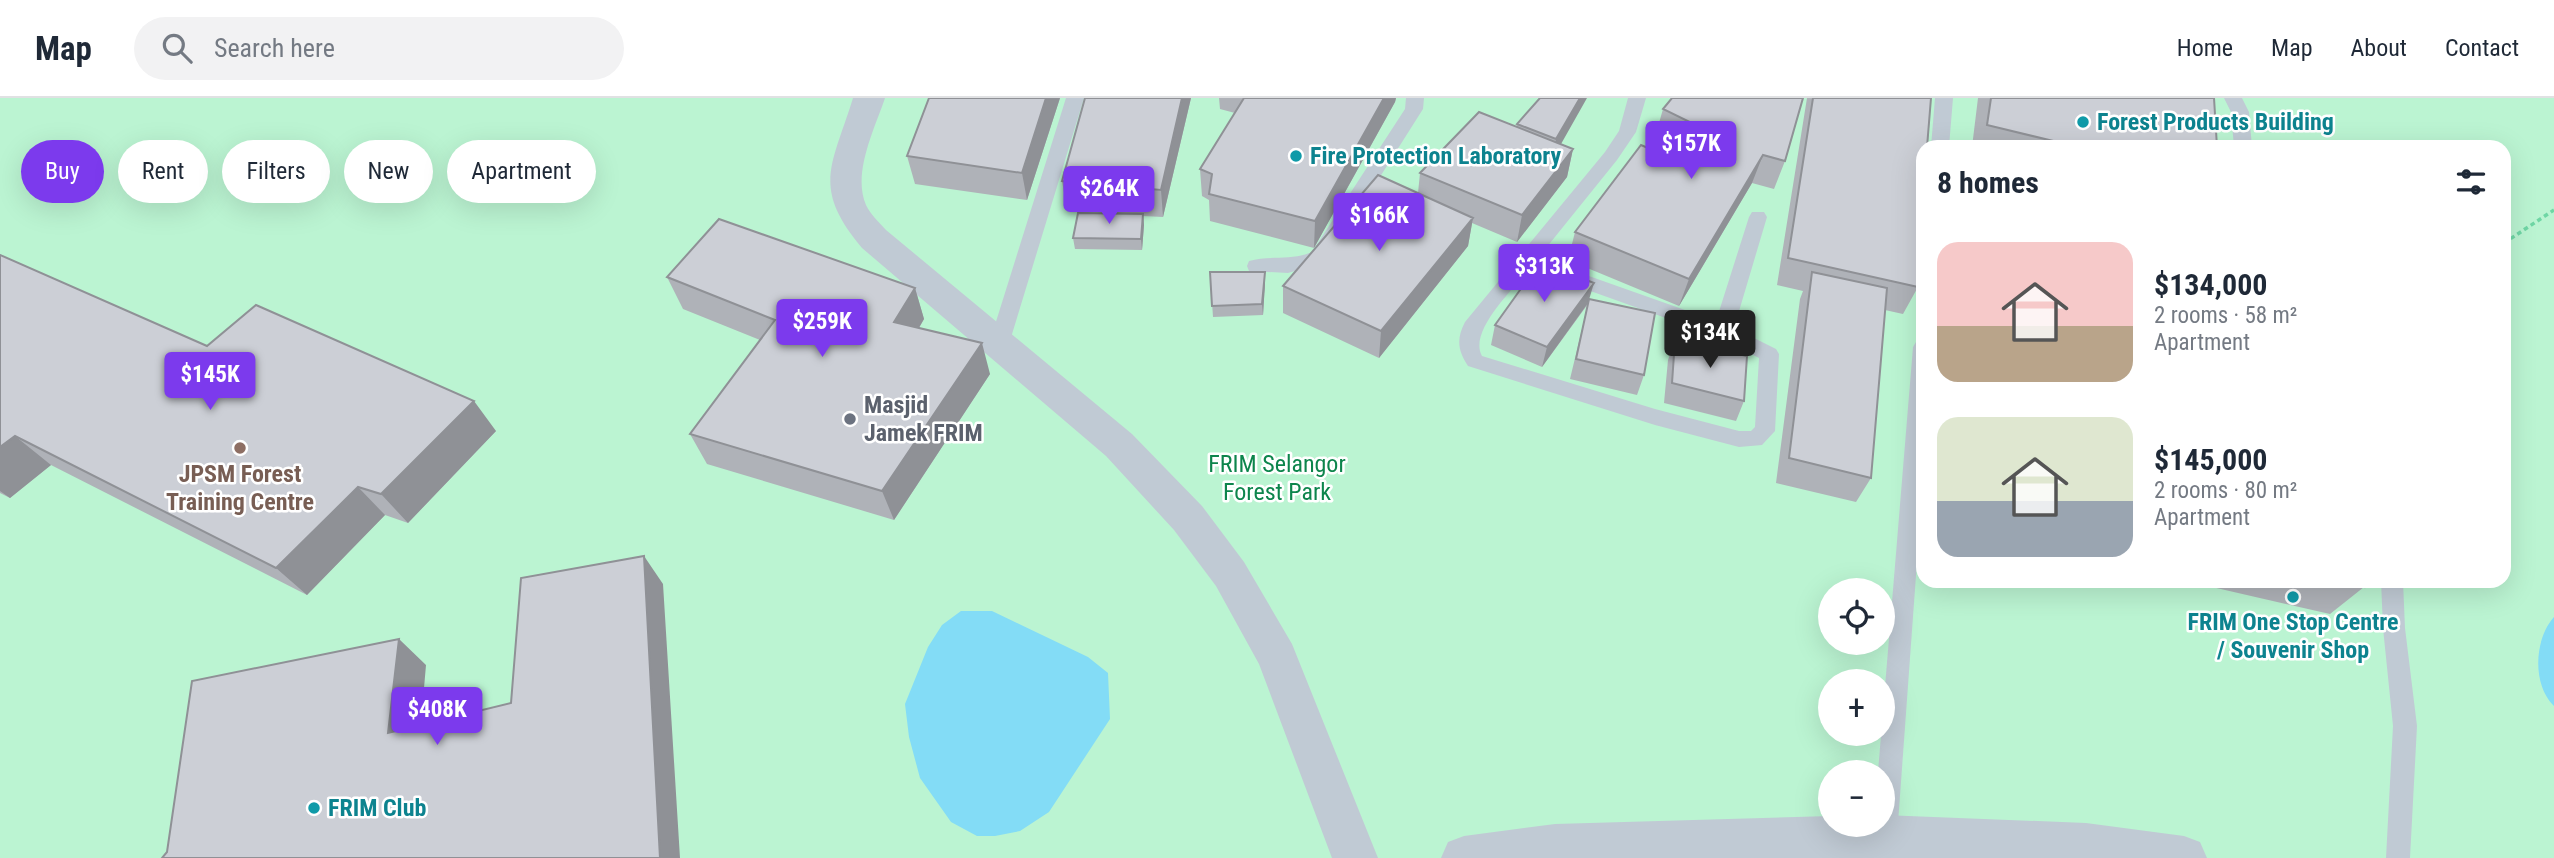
<!DOCTYPE html>
<html lang="en">
<head>
<meta charset="utf-8">
<style>
	:root { --surface:#fff; --page:#f2f2f3; --text:#1f2937; --muted:#747a83; --line:#e0e1e3; --accent:#7c3aed }
	body { margin:0; font-family:"Roboto Condensed",sans-serif; background:var(--page); color:var(--text); height:100vh; display:flex; flex-direction:column; font-size:26px; white-space:nowrap }
	* { box-sizing:border-box; margin:0 }
	p { font-size:23px; color:var(--muted) }
	.icon { flex:none; width:38px; height:38px; fill:none; stroke:currentColor; stroke-width:2; stroke-linecap:round; stroke-linejoin:round }
	.map { position:relative; flex:1; overflow:hidden }
	.sheet { position:absolute; left:1916px; top:42px; width:595px; height:448px; display:flex; flex-direction:column; background:var(--surface); border-radius:21px; box-shadow:0 7px 28px #0002 }
	.sheet>* { flex:none }
	.top-card { position:absolute; left:21px; top:42px; width:665px; height:63px; display:flex; gap:14px }
	.tools { position:absolute; left:1818px; top:480px; display:grid; gap:14px }
	.tools a { display:grid; place-items:center; width:77px; height:77px; border-radius:50%; background:var(--surface); box-shadow:0 7px 28px #0002; font-size:35px }
	.price { position:absolute; translate:-50% -60px; padding:0 16px; border-radius:7px; background:var(--accent); color:#fff; font-size:23px; line-height:46px; filter:drop-shadow(0 2px 4px #0008) }
	.price::after { content:''; position:absolute; left:50%; top:42px; width:21px; height:16px; margin-left:-10px; background:inherit; clip-path:polygon(0 0,100% 0,50% 100%) }
	.price.current { background:#222; color:#fff }
	ul { padding:0; list-style:none }
	li { display:flex; align-items:center; gap:21px; height:175px; padding:0 21px }
	li span { display:grid; place-items:center; flex:none; width:196px; height:140px; border-radius:21px; color:#555 }
	li>.icon { margin-inline-start:auto }
	span .icon { width:84px; height:84px; fill:#fffc; stroke-width:1 }
	li b { font-size:30px }
	h2 { display:flex; justify-content:space-between; align-items:center; height:84px; padding:0 21px; font-size:30px }
	.pill { padding:0 24px; border-radius:32px; background:var(--surface); box-shadow:0 7px 28px #0002; font-size:24px; line-height:63px }
	.pill.current { background:var(--accent); color:#fff }
	header { display:flex; align-items:center; gap:42px; box-sizing:border-box; height:98px; padding:0 35px; background:var(--surface); border-bottom:2px solid var(--line) }
	header strong { font-size:33px }
	nav { display:flex; gap:38px; margin-inline-start:auto; font-size:24px }
	.search { width:490px; height:63px; background:var(--page); display:flex; align-items:center; gap:18px; box-sizing:border-box; padding:0 24px; border-radius:38px; color:var(--muted); font-size:26px }
	.map>svg:first-child { display:block }
	.green { fill:#bbf4d2; fill-rule:evenodd }
	.water { fill:#83dcf6 }
	.lines { fill:none; stroke-linecap:round; stroke-linejoin:round }
	.path { stroke:#6fd6a5; stroke-width:3.5; stroke-dasharray:4.5 3.5; stroke-linecap:butt }
	.lane { fill:#c0cad4; fill-rule:evenodd }
	.street { fill:#c0cad4; fill-rule:evenodd }
	.wall { fill:#afb2b8 }
	.shaded-wall { fill:#8f9196 }
	.building { fill:#cccfd6; stroke:#8f9196; stroke-width:2 }
	.culture-dot { fill:#0f9aa8; stroke:#fff; stroke-width:2.5 }
	.worship-dot { fill:#6b7280; stroke:#fff; stroke-width:2.5 }
	.education-dot { fill:#8d6e63; stroke:#fff; stroke-width:2.5 }
	.labels { text-anchor:middle; dominant-baseline:central; stroke-width:5; stroke-linejoin:round; paint-order:stroke }
	.culture-label { font-size:24px; font-weight:bold; fill:#0d838f; stroke:#fff; text-anchor:start }
	.worship-label { font-size:24px; font-weight:bold; fill:#5b616d; stroke:#fff; text-anchor:start }
	.park-label { font-size:24px; fill:#0d854c; stroke:#fff }
	.education-label { font-size:24px; font-weight:bold; fill:#785e54; stroke:#fff }
</style>
</head>
<body>
<header>
<strong>Map</strong>
<div class="search"><svg class="icon" aria-label="search" viewBox="0 0 24 24"><circle cx="10" cy="10" r="6"/><path d="M15 15l6 6"/></svg>Search here</div>
<nav><a>Home</a><a>Map</a><a>About</a><a>Contact</a></nav>
</header>
<div class="map">
<svg width="2554" height="760" viewBox="0 0 2554 760">
	<rect width="100%" height="100%" fill="#f3f0f0"/>
	<path class="green" d="M0 0H2554V760H0ZM1923 49H2504V483H1923ZM1830 492H1883V544H1830ZM1830 583H1883V635H1830ZM1830 674H1883V726H1830Z"/>
	<path class="water" d="M961 513H992L1088 559 1108 575 1110 621 1049 714 1020 733 995 738H977L951 724 920 680 909 639 905 606 928 549 942 527Z
		M2554 519V608C2532 587 2534 541 2554 519Z"/>
	<g class="lines">
		<path class="path" d="M2504 145 2554 112"/>
		<path class="lane" d="M1066 0H1084L1009 246 1006 251 999 253 992 251 989 246Z
			M1406 0H1424L1423 11 1326 164 1288 175 1249 173 1247 168 1249 163C1270 157 1291 163 1312 154L1405 11Z
			M1628 0H1646L1636 34 1617 62 1538 160 1716 223 1749 119 1752 114H1764L1767 119 1734 230 1776 251 1779 256 1775 333 1762 347 1739 349 1655 327 1468 268C1458 253 1456 241 1465 224L1605 54 1619 33ZM1529 171 1716 238 1759 260 1755 329 1751 333H1739L1655 311 1482 258C1468 233 1514 191 1529 171Z
			M1935 0H1953L1949 49H1931Z
			M2224 0H2242L2249 14 2252 49H2234L2231 14Z
			M1923 241V381L1897 739 1894 747 1885 751 1876 747 1873 739 1874 726H1883V674H1878L1913 249 1916 244Z
			M2381 483H2403L2405 530 2417 628 2410 760H2386L2393 628 2383 530Z"/>
		<path class="street" d="M853 0H885C875 30 852 75 866 107 870 116 879 124 886 132L1132 336 1202 408 1244 464 1292 546 1378 760H1332L1259 566 1216 488 1174 432 1106 358 862 150C811 89 832 68 853 0Z
			M1883 717 2086 725 2184 738 2200 744 2207 760H1441L1448 744 1464 738 1555 726 1830 718V726H1883Z"/>
	</g>
	<path class="wall" d="M1060 0 1027 102 915 86 907 58Z
		M1085 0H1191L1163 119 1143 118 1144 127 1142 152 1075 151 1073 140 1118 116 1067 111 1062 83Z
		M1219 0H1396L1395 4 1314 150 1210 123 1209 102 1202 98 1200 71 1235 15 1220 11Z
		M1540 0 1561 46 1573 51 1567 79 1517 144 1472 125 1468 148 1379 260 1283 215V188L1418 95 1420 75 1516 29 1517 26Z
		M1807 0H1931L1918 189 1903 216 1885 212 1871 380 1856 404 1776 385 1800 201 1803 193 1777 187Z
		M1978 0H2214L2217 49H1972Z
		M1663 11 1785 63 1774 91 1752 85 1679 208 1568 162 1575 134 1683 65 1688 56 1655 39Z
		M0 157 207 248 496 333 408 425 385 417 307 497 51 367 10 400 0 395Z
		M1210 174 1265 185 1263 217 1213 219Z
		M667 179 915 190 924 221 919 230 990 276 894 422 707 366 690 336 760 242 683 211Z
		M1589 201 1644 277 1637 297 1570 281 1588 206 1542 269 1491 247 1495 227Z
		M1675 242 1744 303 1736 323 1664 305 1668 262Z
		M2186 483H2363L2364 489 2330 516Z"/>
	<path class="shaded-wall" d="M1046 0H1060L1027 102 1022 75Z
		M1182 0H1191L1163 119 1161 92Z
		M1384 0H1396L1395 4 1314 150 1315 123Z
		M1580 0H1587L1552 62 1556 41Z
		M1573 51 1567 79 1517 144 1522 117Z
		M1763 57 1752 85 1679 208 1689 181Z
		M1143 116 1144 127 1142 152 1141 141Z
		M1473 120 1468 148 1379 260 1381 233Z
		M1265 174V185L1263 217 1262 206Z
		M1594 185 1588 205 1542 269 1547 249Z
		M915 190 924 221 904 255 894 224Z
		M982 245 990 276 894 422 882 393Z
		M474 303 496 333 408 425 381 396Z
		M15 338 51 367 10 400 0 393V349Z
		M358 389 385 417 307 497 276 470Z
		M644 458 663 486 680 760H660Z
		M399 541 426 567 418 659 388 635Z"/>
	<path class="building" d="M929 0H1046L1022 75 907 58Z
		M1085 0H1182L1161 92 1062 83Z
		M1244 0H1384L1315 123 1209 96 1212 76 1200 71Z
		M1540 0H1580L1556 41 1517 26Z
		M1672 0H1803L1785 63 1763 57 1689 181 1575 134 1641 47 1683 65 1704 31 1663 11Z
		M1813 0H1931L1927 49H1923V108L1918 189 1788 160Z
		M1991 0H2214L2217 49H2078L1987 27Z
		M1479 14 1573 51 1522 117 1420 75Z
		M1378 77 1473 120 1381 233 1283 188Z
		M1078 115 1143 116 1141 141 1073 140Z
		M719 121 915 190 894 224 982 245 882 393 690 336 775 222 667 179Z
		M0 157 207 248 256 207 474 303 381 396 358 389 276 470 15 338 0 349Z
		M1540 164 1594 185 1547 249 1495 227Z
		M1210 174H1265L1262 206 1212 208Z
		M1812 174 1887 190 1871 380 1789 360Z
		M1589 201 1655 215 1644 277 1576 261Z
		M1675 242 1747 258 1744 303 1672 285Z
		M644 458 660 760H162L167 754 192 583 399 541 388 635 511 605 521 480Z
		M2338 483H2363L2364 489Z"/>
	<g class="culture-dot">
		<circle cx="2083" cy="24" r="7"/>
		<circle cx="1296" cy="58" r="7"/>
		<circle cx="2293" cy="499" r="7"/>
		<circle cx="314" cy="710" r="7"/>
	</g>
	<circle class="worship-dot" cx="850" cy="321" r="7"/>
	<circle class="education-dot" cx="240" cy="350" r="7"/>
	<g class="labels">
		<g class="culture-label">
			<text x="2097" y="24">Forest Products Building</text>
			<text x="1310" y="58">Fire Protection Laboratory</text>
			<text x="2293" y="524" text-anchor="middle">FRIM One Stop Centre<tspan x="2293" dy="28">/ Souvenir Shop</tspan></text>
			<text x="328" y="710">FRIM Club</text>
		</g>
		<g class="worship-label">
			<text x="864" y="307">Masjid<tspan x="864" dy="28">Jamek FRIM</tspan></text>
		</g>
		<g class="park-label">
			<text x="1277" y="366">FRIM Selangor<tspan x="1277" dy="28">Forest Park</tspan></text>
		</g>
		<g class="education-label">
			<text x="240" y="376">JPSM Forest<tspan x="240" dy="28">Training Centre</tspan></text>
		</g>
	</g>
</svg>
<div class="tools">
<a><svg class="icon" aria-label="locate" viewBox="0 0 24 24"><circle cx="12" cy="12" r="6"/><path d="M12 2v4M12 18v4M2 12h4M18 12h4"/></svg></a>
<a>+</a>
<a>−</a>
</div>
<b class="price" style="left:1691px;top:83px">$157K</b>
<b class="price" style="left:1109px;top:128px">$264K</b>
<b class="price" style="left:1379px;top:155px">$166K</b>
<b class="price" style="left:1544px;top:206px">$313K</b>
<b class="price" style="left:822px;top:261px">$259K</b>
<b class="price current" style="left:1710px;top:272px">$134K</b>
<b class="price" style="left:210px;top:314px">$145K</b>
<b class="price" style="left:437px;top:649px">$408K</b>
<div class="top-card">
<a class="pill current">Buy</a>
<a class="pill">Rent</a>
<a class="pill">Filters</a>
<a class="pill">New</a>
<a class="pill">Apartment</a>
</div>
<section class="sheet">
<h2>8 homes<svg class="icon" aria-label="filters" viewBox="0 0 24 24"><path d="M4 7h16M4 17h16"/><circle cx="9" cy="7" r="2"/><circle cx="15" cy="17" r="2"/></svg></h2>
<ul>
<li><span style="background:linear-gradient(#f6c9c9 60%,#b9a48a 0)"><svg class="icon" aria-label="home" viewBox="0 0 24 24"><path d="M3 11l9-7 9 7M6 9v11h12V9"/></svg></span><div><b>$134,000</b><p>2 rooms · 58 m²</p><p>Apartment</p></div></li>
<li><span style="background:linear-gradient(#dfe7d0 60%,#9aa5b1 0)"><svg class="icon" aria-label="home" viewBox="0 0 24 24"><path d="M3 11l9-7 9 7M6 9v11h12V9"/></svg></span><div><b>$145,000</b><p>2 rooms · 80 m²</p><p>Apartment</p></div></li>
</ul>
</section>
</div>
</body>
</html>
